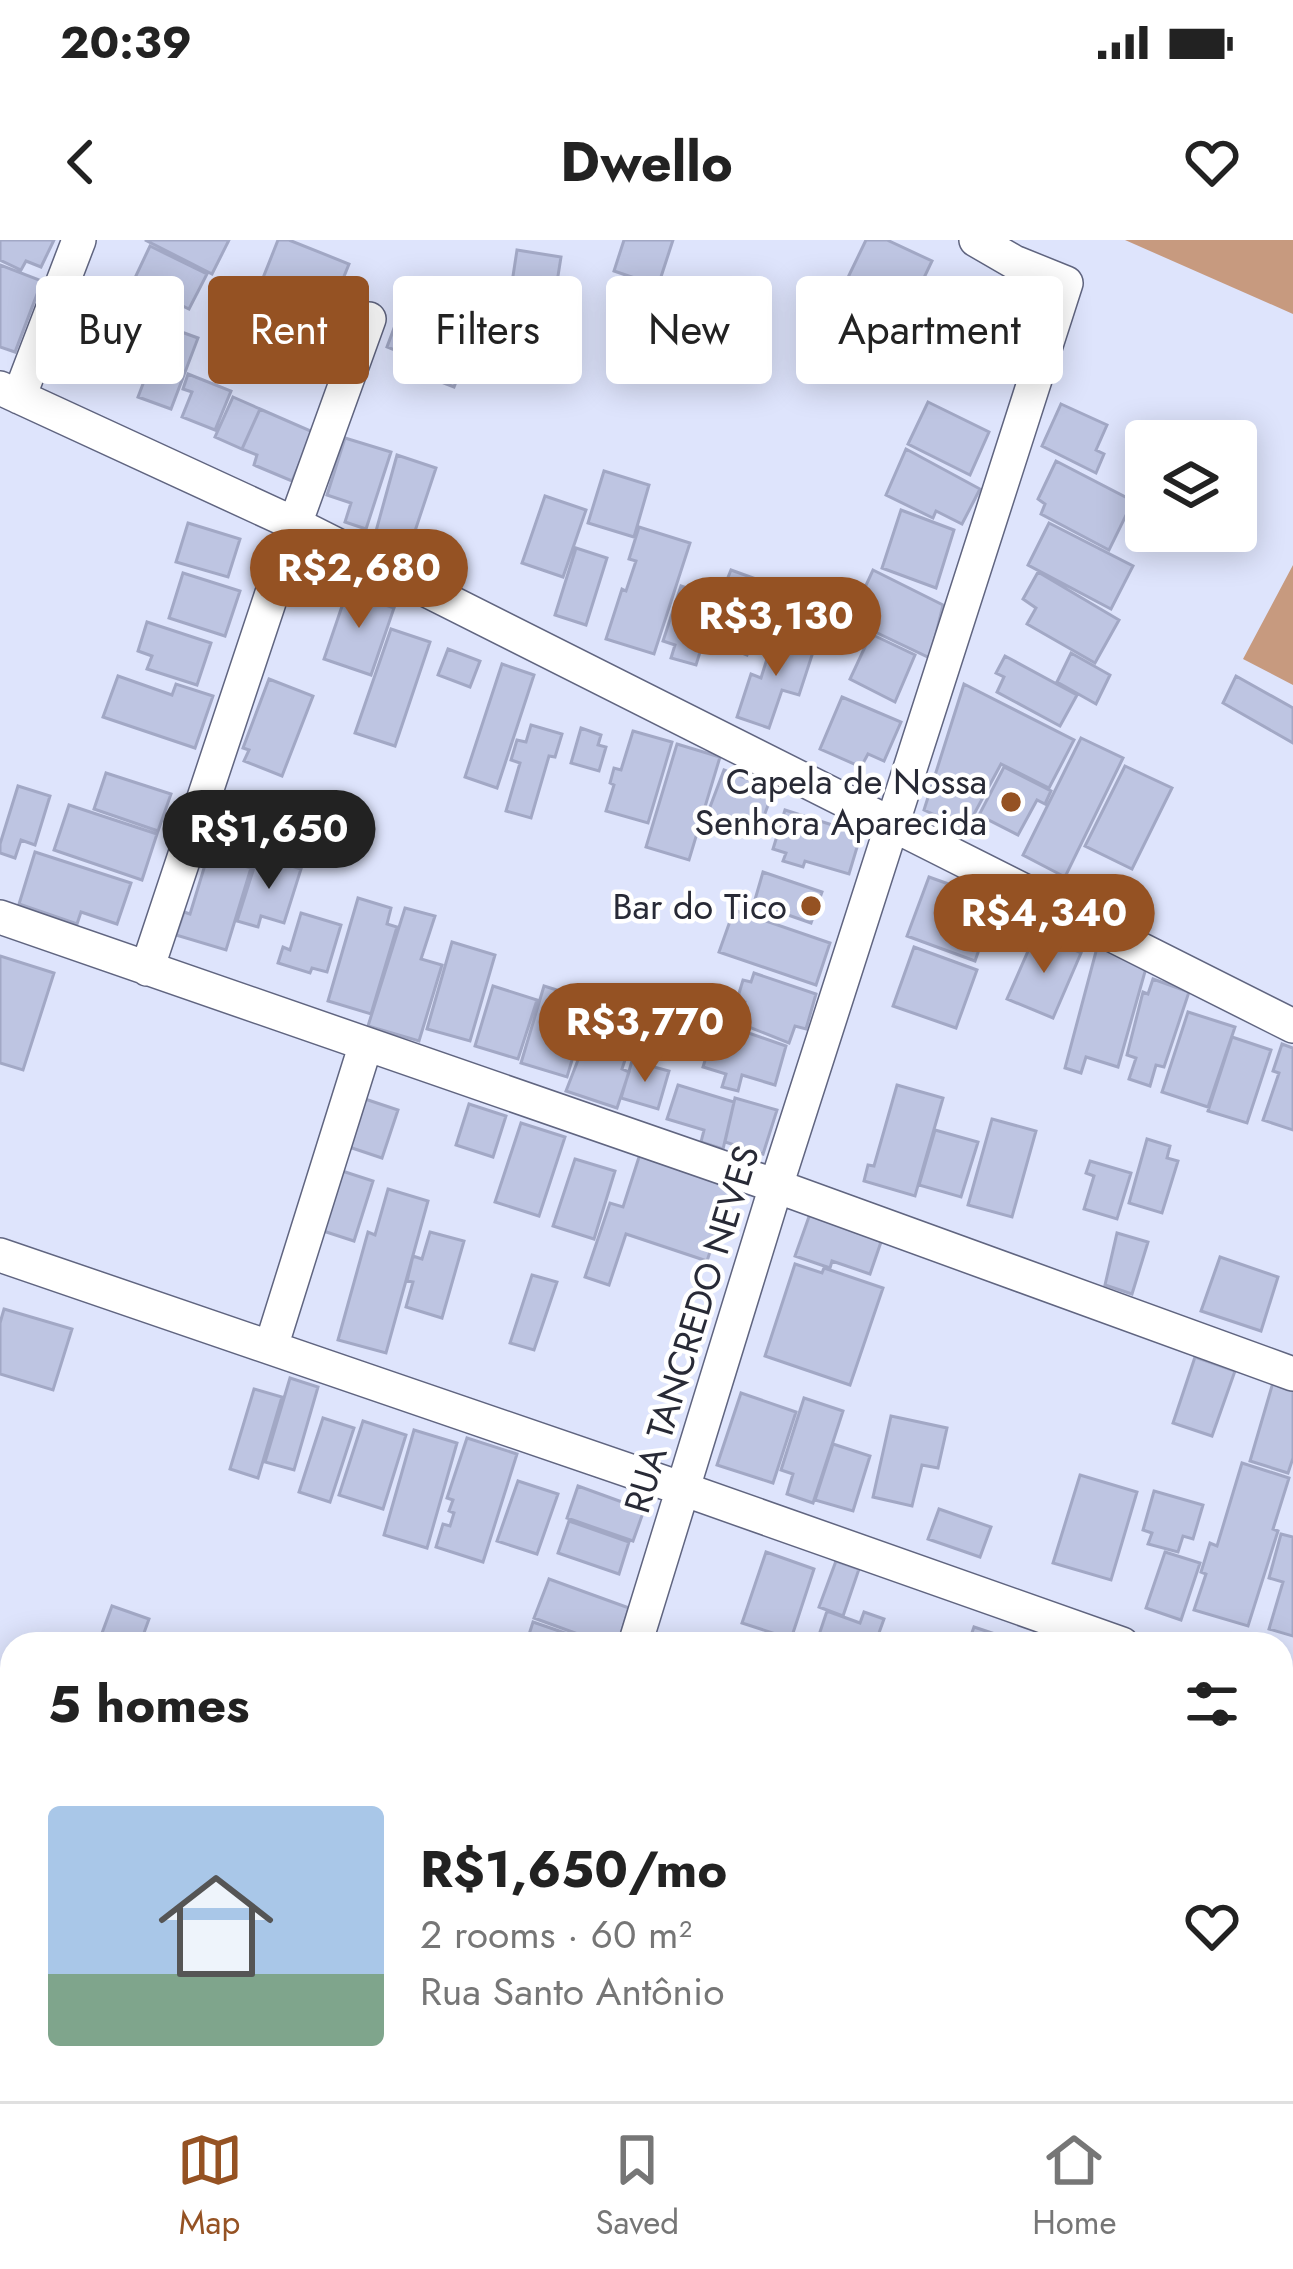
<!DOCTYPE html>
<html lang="en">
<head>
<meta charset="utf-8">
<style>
	:root { --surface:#fff; --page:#f6f6f6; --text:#222; --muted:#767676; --line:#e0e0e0; --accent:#955223 }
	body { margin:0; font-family:Jost,sans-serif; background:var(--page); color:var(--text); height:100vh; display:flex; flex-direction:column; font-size:45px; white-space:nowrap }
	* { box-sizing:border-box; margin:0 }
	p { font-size:39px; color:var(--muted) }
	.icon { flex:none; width:66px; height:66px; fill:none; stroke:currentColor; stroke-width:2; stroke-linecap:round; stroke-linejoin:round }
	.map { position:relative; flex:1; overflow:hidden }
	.panel { position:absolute; left:0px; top:1392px; width:1293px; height:471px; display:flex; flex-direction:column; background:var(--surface); border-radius:36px 36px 0 0; box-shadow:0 6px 30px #0003 }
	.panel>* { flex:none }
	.banner { position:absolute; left:36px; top:36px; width:1221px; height:108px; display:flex; gap:24px }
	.buttons { position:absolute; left:1125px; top:180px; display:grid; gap:24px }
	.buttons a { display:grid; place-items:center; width:132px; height:132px; border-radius:12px; background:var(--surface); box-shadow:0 6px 30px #0003; font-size:60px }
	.price { position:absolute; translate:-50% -102px; padding:0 27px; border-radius:42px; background:var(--accent); color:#fff; font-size:39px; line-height:78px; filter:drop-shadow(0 3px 6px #0008) }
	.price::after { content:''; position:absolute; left:50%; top:72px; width:36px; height:27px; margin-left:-18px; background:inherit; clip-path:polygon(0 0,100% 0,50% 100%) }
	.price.active { background:#222; color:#fff }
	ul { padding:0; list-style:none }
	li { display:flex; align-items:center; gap:36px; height:300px; padding:0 48px }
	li+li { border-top:3px solid var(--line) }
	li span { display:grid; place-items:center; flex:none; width:336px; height:240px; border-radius:12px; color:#555 }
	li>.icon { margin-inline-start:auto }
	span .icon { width:144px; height:144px; fill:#fffc; stroke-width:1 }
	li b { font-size:51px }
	h2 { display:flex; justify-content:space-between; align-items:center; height:144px; padding:0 48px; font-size:51px }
	.chip { padding:0 42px; border-radius:12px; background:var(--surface); box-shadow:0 6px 30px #0003; font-size:42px; line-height:108px }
	.chip.active { background:var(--accent); color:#fff }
	.status { display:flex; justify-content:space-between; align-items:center; height:84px; padding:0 60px; background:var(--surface); direction:ltr }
	.status svg { height:33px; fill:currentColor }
	header { display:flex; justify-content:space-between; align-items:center; height:156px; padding:0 48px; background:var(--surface); font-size:54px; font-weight:700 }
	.tabs { display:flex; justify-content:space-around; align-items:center; height:168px; border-top:3px solid var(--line); background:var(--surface); font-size:33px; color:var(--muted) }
	.tabs a { display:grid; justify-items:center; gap:6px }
	.tabs .active { color:var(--accent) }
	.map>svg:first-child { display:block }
	.forest { fill:#c79a7f }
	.building { fill:#bec5e2; stroke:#a2a8c5; stroke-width:3 }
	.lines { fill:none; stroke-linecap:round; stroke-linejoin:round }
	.minor-casing { stroke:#606580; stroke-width:36 }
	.minor { stroke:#fff; stroke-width:33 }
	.poi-dot { fill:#955223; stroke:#fff; stroke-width:4.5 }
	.labels { text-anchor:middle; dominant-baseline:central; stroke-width:9; stroke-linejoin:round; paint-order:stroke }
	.poi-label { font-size:36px; fill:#282a36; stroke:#fff; text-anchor:end }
	.street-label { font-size:36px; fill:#282a36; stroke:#fff }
</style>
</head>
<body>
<div class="status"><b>20:39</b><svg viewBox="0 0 49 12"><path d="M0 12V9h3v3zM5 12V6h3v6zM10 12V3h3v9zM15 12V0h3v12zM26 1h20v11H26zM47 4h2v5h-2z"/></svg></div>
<header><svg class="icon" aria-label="back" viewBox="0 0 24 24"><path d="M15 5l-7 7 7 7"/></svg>Dwello<svg class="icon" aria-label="heart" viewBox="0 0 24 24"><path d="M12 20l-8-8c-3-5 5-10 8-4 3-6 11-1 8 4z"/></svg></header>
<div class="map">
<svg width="1293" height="1861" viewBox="0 0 1293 1861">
	<rect width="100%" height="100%" fill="#dee4fc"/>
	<path class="forest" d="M1125 0H1293V74Z
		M1293 325V445L1243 419Z"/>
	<path class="building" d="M0 0H54L41 27 26 21 21 30 0 20Z
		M145 0H229L212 34Z
		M278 0H289L349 24 332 66 263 38Z
		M624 0H673L658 46 614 31Z
		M866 0H887L932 21 902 84 840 54Z
		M150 6 207 34 189 69 133 42Z
		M517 10 561 17 551 80 520 76 522 64 509 62Z
		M0 25 42 41 15 112 0 107Z
		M402 67 474 95 454 147 400 126 405 114 387 107Z
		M165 86 198 98 171 169 138 157Z
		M188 134 231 151 215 190 182 177 192 152 183 149Z
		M233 157 260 169 242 209 215 197Z
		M928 162 989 192 970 235 908 204Z
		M1061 164 1107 185 1096 210 1104 214 1096 233 1042 206Z
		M260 169 313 192 292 241 254 225 257 215 242 209Z
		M345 198 391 212 366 289 345 282 351 263 327 255Z
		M906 209 980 249 962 284 936 271 933 278 886 255Z
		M397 215 436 228 411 303 376 291Z
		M1056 221 1133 261 1109 310 1041 274 1045 264 1038 259Z
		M604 231 649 245 634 297 588 283Z
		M545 256 586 270 563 337 522 323Z
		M901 270 954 290 936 348 882 328Z
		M188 283 240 299 228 337 176 322Z
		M1049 283 1133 326 1111 369 1028 325Z
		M639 287 690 303 654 414 606 399 622 349 626 351 636 321 629 319Z
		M576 308 607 318 586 385 555 375Z
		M731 330 781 348 775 364 767 362 747 415 713 402 733 348 725 345Z
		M873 330 943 365 930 418 850 380Z
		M1038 332 1119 380 1095 423 1027 384 1036 368 1023 359Z
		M183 333 240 351 225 396 169 378Z
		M353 334 364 338 358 355 394 368 371 435 324 419Z
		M364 338 400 351 394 368 358 355Z
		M681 346 717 358 696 425 671 418 675 405 663 401Z
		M147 382 211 403 197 445 147 429 152 416 138 411Z
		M391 389 430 402 395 506 355 493Z
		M775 393 815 406 799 455 782 450 769 488 737 477 751 434 761 438Z
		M871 394 915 415 895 462 850 439Z
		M448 409 480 421 470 447 438 435Z
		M1071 413 1110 435 1096 464 1057 442Z
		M1005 416 1077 455 1060 486 997 452 1004 437 996 433Z
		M502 424 534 435 497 548 465 537Z
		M118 436 172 455 176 444 213 456 195 508 103 477Z
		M1236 436 1293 468V503L1223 463Z
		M269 439 313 456 282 536 244 521 249 510 243 508Z
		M964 444 1074 500 1049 548 1001 524 966 589 924 570Z
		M842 457 901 482 884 521 868 514 861 527 820 509Z
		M531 485 562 494 555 517 549 516 531 578 506 571 520 523 511 520 517 500 526 502Z
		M581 488 601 495 598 505 606 507 599 531 571 523Z
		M633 491 672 502 648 583 606 571 614 545 610 543 614 528 621 530Z
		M1081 498 1123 518 1065 637 1023 615Z
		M677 504 720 517 689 620 646 607Z
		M1125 526 1172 548 1132 629 1085 606Z
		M1004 527 1051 551 1045 564 1037 560 1018 595 979 575Z
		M724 530 774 549 757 595 707 575Z
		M106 533 171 554 158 591 94 569Z
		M18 546 50 556 35 605 21 600 15 618 0 613V604Z
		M69 565 157 594 142 640 54 610Z
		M785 570 861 594 849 634 805 621 803 627 783 621 786 613 773 609Z
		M215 574 264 592 257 613 208 596Z
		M35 612 131 643 117 684 81 672 77 684 19 664Z
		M208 615 251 628 226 710 176 695 184 672 190 674Z
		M258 615 301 629 284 683 261 676 258 687 237 681Z
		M763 632 822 652 811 683 754 663Z
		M929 637 996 661 975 721 907 696Z
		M358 658 391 668 387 684 397 687 371 774 328 761Z
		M405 668 435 676 421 719 442 725 419 801 368 786Z
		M734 670 830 703 816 745 719 712Z
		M301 673 341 685 327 732 312 728 310 733 278 723 283 707 290 710Z
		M1036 693 1081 713 1053 778 1007 759Z
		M452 702 495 715 470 801 427 789Z
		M1098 704 1148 721 1118 827 1086 817 1081 833 1065 828Z
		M914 707 977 730 956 788 893 766Z
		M0 716 54 733 23 830 0 823Z
		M754 733 816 754 806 789 795 786 789 803 739 783 745 762 737 760 743 740 751 742Z
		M1153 739 1189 752 1164 827 1156 825 1150 846 1129 839 1136 818 1127 815 1143 752 1148 754Z
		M493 746 537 760 518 819 475 806Z
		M544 746 573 755 567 775 584 780 567 837 521 823Z
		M602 758 641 772 622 829 629 832 617 868 566 851Z
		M1188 772 1235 787 1208 867 1162 852Z
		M717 782 786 806 775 845 742 835 738 851 722 847 726 834 703 827Z
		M1232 797 1271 810 1247 883 1208 871Z
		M1282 804 1293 808V890L1263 880 1279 833 1273 831Z
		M632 821 669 831 658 869 621 858Z
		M678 845 734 862 723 909 701 902 704 890 667 879Z
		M897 845 943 858 915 956 864 941 868 925 874 926Z
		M735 858 777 870 763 914 725 902Z
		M365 859 398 870 382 918 349 907Z
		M469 864 506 876 493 917 456 905Z
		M992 879 1036 891 1012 977 968 965Z
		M521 883 565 897 539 976 495 962Z
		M935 890 978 902 961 957 919 945Z
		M1147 899 1170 906 1167 918 1178 921 1162 973 1129 963Z
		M640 914 732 945 707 1021 626 994 609 1045 585 1037 610 963 623 967Z
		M575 919 615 931 594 999 553 986Z
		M1090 921 1131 933 1117 979 1084 969 1094 936 1086 933Z
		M336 929 373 941 354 1001 317 989Z
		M388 949 428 961 386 1113 338 1100 368 992 375 995Z
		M811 971 881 1002 870 1034 832 1021 830 1028 795 1016Z
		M430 992 464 1001 442 1078 406 1067 413 1042 407 1041 413 1016 422 1019Z
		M1117 993 1148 1002 1132 1054 1105 1045Z
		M1220 1017 1278 1037 1261 1091 1201 1071Z
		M795 1024 822 1033 824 1028 883 1048 850 1145 765 1116Z
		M532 1035 557 1042 534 1110 510 1103Z
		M4 1069 72 1089 53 1150 0 1134V1083Z
		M1195 1117 1235 1131 1212 1196 1173 1183Z
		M290 1138 318 1147 294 1230 265 1222Z
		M1274 1139 1293 1145V1218L1288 1233 1250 1221Z
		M254 1149 282 1157 258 1238 230 1229Z
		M741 1153 796 1172 773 1243 717 1225Z
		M804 1158 843 1171 813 1263 787 1254 793 1234 781 1230Z
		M891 1176 947 1188 938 1228 922 1225 912 1266 873 1257Z
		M323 1178 354 1188 330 1262 299 1252Z
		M363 1181 406 1195 383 1269 339 1255Z
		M414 1190 457 1203 427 1308 384 1295Z
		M467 1198 517 1214 483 1322 436 1307 443 1284 450 1286 454 1273 449 1271 453 1260 447 1258Z
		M833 1204 870 1216 853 1271 815 1260Z
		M1242 1223 1289 1238 1273 1289 1278 1291 1248 1386 1194 1370 1206 1334 1201 1332 1210 1303 1217 1306Z
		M1080 1235 1137 1252 1111 1340 1053 1323Z
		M518 1241 558 1254 537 1314 497 1301Z
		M578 1246 644 1270 633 1301 567 1278Z
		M1154 1251 1203 1265 1193 1299 1183 1296 1178 1312 1148 1304 1152 1293 1143 1290Z
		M939 1269 991 1287 980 1317 928 1299Z
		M569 1281 629 1302 619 1334 558 1313Z
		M1281 1294 1293 1297V1396L1269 1389 1283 1342 1269 1338Z
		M766 1312 814 1329 791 1399 742 1383Z
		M1165 1312 1200 1323 1181 1380 1146 1368Z
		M836 1321 859 1329 843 1376 819 1367Z
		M549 1339 629 1368 618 1404H605L534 1378Z
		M112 1366 149 1379 140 1404H98Z
		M827 1371 860 1383 864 1372 884 1379 875 1404H816Z
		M533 1382 597 1404H526Z
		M974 1387 1025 1404H968Z
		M12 1491V1569L0 1566V1530Z
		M1292 1536 1293 1537V1616L1281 1612V1569Z
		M1281 1623 1293 1627V1749L1281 1745Z
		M11 1732H12V1835L0 1831V1765Z
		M1281 1773 1293 1777V1861H1238L1242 1851H1281Z
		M178 1851H232L228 1861H193L195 1857Z
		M233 1851H273L270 1861H229Z
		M347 1851H410L407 1861H344Z
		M425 1851H473L469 1861H422Z
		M937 1851H986L983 1861H934Z
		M1015 1851H1084L1083 1861H1014Z
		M1111 1851H1146L1144 1856 1164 1861H1109Z
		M1185 1851H1225L1222 1861H1182Z"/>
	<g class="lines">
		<defs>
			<path id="minor" d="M0 148 295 284 1293 786
				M19 157 79 0
				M0 677 776 946 1293 1134
				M147 729 295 284 369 79
				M0 1015 683 1249 1122 1404
				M271 1107 365 807
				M635 1404 776 946 1066 43 1014 22 976 0
				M1281 1460 1293 1465
				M0 1642 12 1646
				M638 1851 668 1861"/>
		</defs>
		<use href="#minor" class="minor-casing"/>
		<use href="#minor" class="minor"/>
	</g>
	<g class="poi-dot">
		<circle cx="1011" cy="562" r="12"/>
		<circle cx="811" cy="666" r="12"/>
	</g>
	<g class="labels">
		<g class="poi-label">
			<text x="987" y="541">Capela de Nossa<tspan x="987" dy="41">Senhora Aparecida</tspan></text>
			<text x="787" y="666">Bar do Tico</text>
		</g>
		<g class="street-label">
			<text transform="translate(691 1089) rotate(-73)">RUA TANCREDO NEVES</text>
		</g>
	</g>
</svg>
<div class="buttons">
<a><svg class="icon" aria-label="layers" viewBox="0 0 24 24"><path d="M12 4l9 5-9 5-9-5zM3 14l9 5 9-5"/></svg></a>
</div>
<b class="price" style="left:359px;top:391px">R$2,680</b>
<b class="price" style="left:776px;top:439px">R$3,130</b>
<b class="price active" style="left:269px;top:652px">R$1,650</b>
<b class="price" style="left:1044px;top:736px">R$4,340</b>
<b class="price" style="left:645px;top:845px">R$3,770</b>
<div class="banner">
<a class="chip">Buy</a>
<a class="chip active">Rent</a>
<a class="chip">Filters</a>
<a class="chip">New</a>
<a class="chip">Apartment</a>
</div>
<section class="panel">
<h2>5 homes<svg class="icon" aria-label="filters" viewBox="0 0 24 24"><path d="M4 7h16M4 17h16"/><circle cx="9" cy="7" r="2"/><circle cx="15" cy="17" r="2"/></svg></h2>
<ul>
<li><span style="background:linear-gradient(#a9c7e8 70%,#7fa58c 0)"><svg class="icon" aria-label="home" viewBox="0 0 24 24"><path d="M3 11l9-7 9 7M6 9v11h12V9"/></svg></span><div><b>R$1,650/mo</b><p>2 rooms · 60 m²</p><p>Rua Santo Antônio</p></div><svg class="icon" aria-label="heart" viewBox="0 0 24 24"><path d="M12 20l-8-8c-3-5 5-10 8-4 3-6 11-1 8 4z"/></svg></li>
</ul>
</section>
</div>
<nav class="tabs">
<a class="active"><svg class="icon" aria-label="map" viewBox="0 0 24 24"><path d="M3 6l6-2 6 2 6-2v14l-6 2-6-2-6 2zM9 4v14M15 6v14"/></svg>Map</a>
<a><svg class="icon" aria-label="saved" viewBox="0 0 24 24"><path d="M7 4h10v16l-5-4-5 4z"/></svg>Saved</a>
<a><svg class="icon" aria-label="home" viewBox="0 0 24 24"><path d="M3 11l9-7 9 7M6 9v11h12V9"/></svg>Home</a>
</nav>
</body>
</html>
